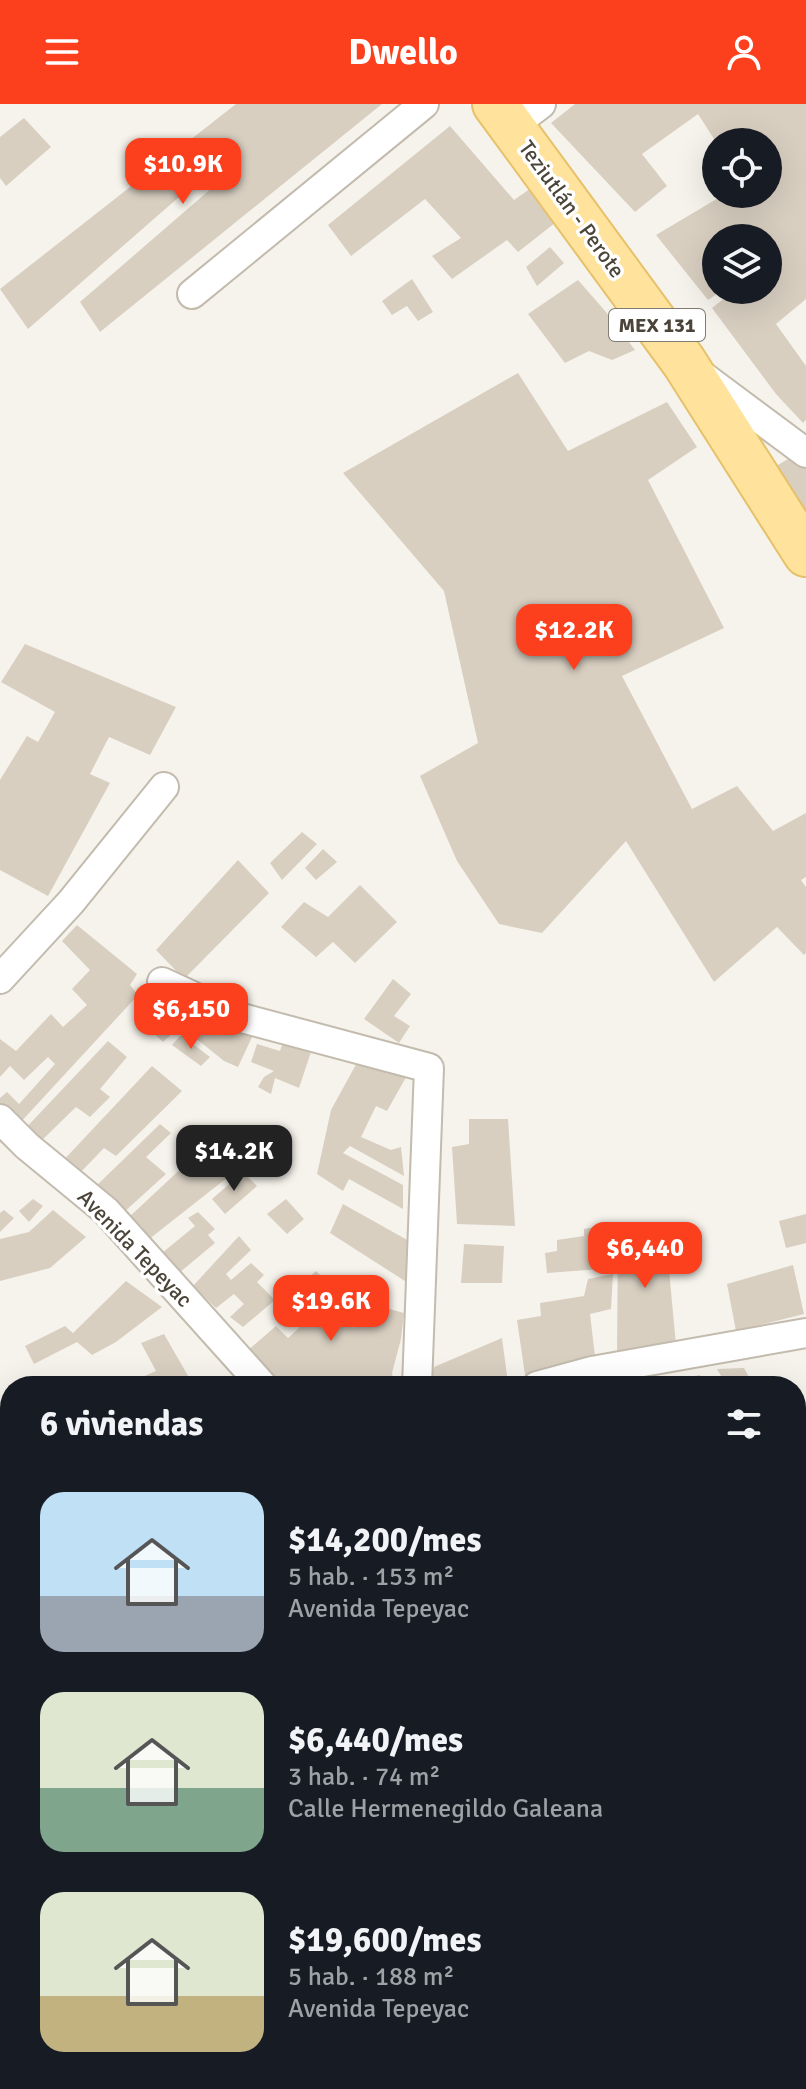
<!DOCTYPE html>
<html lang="es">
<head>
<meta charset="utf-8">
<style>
	:root { --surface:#171b24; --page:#242831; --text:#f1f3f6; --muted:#9ea1a6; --accent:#fc3f1d }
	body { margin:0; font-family:Signika,sans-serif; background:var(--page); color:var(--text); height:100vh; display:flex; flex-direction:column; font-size:30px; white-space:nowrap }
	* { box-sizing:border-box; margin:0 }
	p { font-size:26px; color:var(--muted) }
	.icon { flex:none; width:44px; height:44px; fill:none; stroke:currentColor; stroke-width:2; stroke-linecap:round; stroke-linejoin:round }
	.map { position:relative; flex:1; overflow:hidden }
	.drawer { position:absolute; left:0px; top:1272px; width:806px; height:714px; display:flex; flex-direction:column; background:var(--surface); border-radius:32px 32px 0 0; box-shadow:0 8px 32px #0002 }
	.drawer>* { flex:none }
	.fabs { position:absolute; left:702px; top:24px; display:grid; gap:16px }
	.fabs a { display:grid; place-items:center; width:80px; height:80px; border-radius:50%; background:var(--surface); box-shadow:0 8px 32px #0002; font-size:40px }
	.price { position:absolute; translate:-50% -68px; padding:0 18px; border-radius:16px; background:var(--accent); color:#fff; font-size:26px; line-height:52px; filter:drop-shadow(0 2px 4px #0008) }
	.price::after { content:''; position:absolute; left:50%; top:48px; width:24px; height:18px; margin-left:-12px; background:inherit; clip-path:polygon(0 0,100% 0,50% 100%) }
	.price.on { background:#222; color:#fff }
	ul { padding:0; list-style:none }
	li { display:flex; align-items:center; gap:24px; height:200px; padding:0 40px }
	li span { display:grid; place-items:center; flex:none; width:224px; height:160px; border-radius:24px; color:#555 }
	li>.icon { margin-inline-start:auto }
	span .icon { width:96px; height:96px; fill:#fffc; stroke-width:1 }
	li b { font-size:34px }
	h2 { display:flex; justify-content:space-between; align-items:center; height:96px; padding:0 40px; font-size:34px }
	header { display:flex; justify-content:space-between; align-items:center; height:104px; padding:0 40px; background:var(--accent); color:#fff; font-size:36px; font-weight:800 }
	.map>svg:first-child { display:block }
	.building { fill:#d8cfc1 }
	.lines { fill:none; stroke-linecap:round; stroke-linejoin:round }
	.street-casing { stroke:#c2bbae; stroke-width:32 }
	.primary-casing { stroke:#e6c16a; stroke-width:48 }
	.street { stroke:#fff; stroke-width:28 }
	.primary { stroke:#ffe39c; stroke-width:44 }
	.labels { text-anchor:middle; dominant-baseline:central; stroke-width:7; stroke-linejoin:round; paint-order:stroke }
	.shield { fill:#fff; stroke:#817c74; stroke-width:2 }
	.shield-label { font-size:20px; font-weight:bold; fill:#4b4439 }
	.street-label { font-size:22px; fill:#4b4439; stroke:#fff }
</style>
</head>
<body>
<header><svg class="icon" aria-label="menu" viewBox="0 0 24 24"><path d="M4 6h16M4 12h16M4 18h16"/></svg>Dwello<svg class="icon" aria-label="person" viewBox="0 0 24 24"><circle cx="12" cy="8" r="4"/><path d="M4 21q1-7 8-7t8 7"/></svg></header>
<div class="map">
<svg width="806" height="1985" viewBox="0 0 806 1985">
	<rect width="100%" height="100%" fill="#f6f3ec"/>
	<path class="building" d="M236 0H382L100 228 80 198 213 83 203 72 28 225 0 185Z
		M575 0H806V195L776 220 806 262V316L803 319 776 290 712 204 735 186H768V134H716V186H723L708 196 656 131 725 90H768V38H716L698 10 642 50 667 82 635 108 551 19Z
		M24 14 51 43 6 82 0 74V33Z
		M450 22 514 96 534 82 560 115 518 148 507 136 452 175 432 152 461 134 425 95 351 152 328 121Z
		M550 143 564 159 537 182 526 163Z
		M412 175 433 208 418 217 407 202 392 211 382 197Z
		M578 176 606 208 635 246 612 256 589 247 565 259 528 210Z
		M518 269 568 347 667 298 697 343 648 376 724 524 622 572 692 705 737 682 773 727 806 709V773L801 776 806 783V849L804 851 777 823 714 878 626 737 542 829 499 820 457 757 420 672 478 639 444 487 343 369Z
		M798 349 806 360V417L773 364Z
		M25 540 176 603 150 651 109 633 90 670 110 679 48 792 0 766V676L27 632 38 638 55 608 1 578Z
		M302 728 317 740 282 776 270 759Z
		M323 745 337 758 316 776 305 764Z
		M238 756 269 789 184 875 156 846Z
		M360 781 397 818 355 859 333 838 316 853 281 823 304 798 328 813Z
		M77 821 137 870 130 881 138 891 18 1021 0 1007V994L7 988 19 1000 55 960 48 953 24 976 10 962 0 973V935L16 947 51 910 63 923 87 901 72 885 90 866 62 837Z
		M393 875 411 890 394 912 410 922 399 939 364 915Z
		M152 893 185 918 163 938 135 912Z
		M197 913 253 931 238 963 224 957 188 928Z
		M181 931 210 953 201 962 172 941Z
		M108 937 127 953 100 985 110 993 90 1013 76 1003 38 1040 22 1028Z
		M283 938 312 945 299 984 275 974 271 990 258 983 264 973 274 967 251 958 257 940 280 947Z
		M359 955 387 969 392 958 409 968 387 1007 376 1002 361 1033 391 1046 401 1043 404 1072 350 1042 343 1049 403 1081V1105L349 1075 343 1087 317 1070 331 1006Z
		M152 962 182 987 116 1052 104 1044 77 1072 59 1061Z
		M469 1015H508L515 1122 457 1120 452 1043 469 1040Z
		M160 1020 171 1029 146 1053 166 1070 123 1109 93 1085Z
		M203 1044 228 1073 148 1136 127 1115Z
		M243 1068 257 1082 225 1110 212 1095Z
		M33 1095 43 1102 29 1118 19 1107Z
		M286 1095 304 1115 287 1130 267 1110Z
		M343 1100 418 1142 408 1179 330 1129Z
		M4 1106 14 1114 0 1128V1109Z
		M53 1106 86 1133 50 1164 0 1177V1135L29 1128Z
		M198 1108 215 1125 208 1131 215 1139 179 1169 162 1149 195 1122 188 1114Z
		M806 1110V1139L786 1144 779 1117Z
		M674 1118 669 1166 676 1241 617 1250 618 1129Z
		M611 1120 614 1164 547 1169 545 1149 557 1147V1136L584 1132V1125Z
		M239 1132 251 1146 226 1170 231 1176 251 1159 264 1171 257 1178 275 1196 243 1223 230 1213 244 1200 234 1190 216 1204 193 1182Z
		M464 1140 504 1142 502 1179H461Z
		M793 1161 804 1210 736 1227 727 1180Z
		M316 1167 333 1184 324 1192 353 1224 360 1197 404 1209 401 1235 392 1269 394 1282H278L247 1247 276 1222 288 1234 301 1222 281 1198Z
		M613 1170 611 1205 590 1210 595 1252 525 1271 517 1216 541 1212 540 1199 584 1192 588 1175Z
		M126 1177 162 1203 116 1238 92 1251 77 1238 34 1260 25 1242 65 1222 73 1229Z
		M164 1230 191 1277 179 1282H122L156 1267 141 1239Z
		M502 1234 508 1279 498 1282H430L434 1263Z
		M744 1264 754 1282H727L717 1265Z
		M700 1271 707 1282H661L659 1279Z
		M796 1305 806 1322V1361L796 1343Z
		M806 1389V1411L796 1413V1391Z
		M806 1477V1505L799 1509 796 1504V1482Z
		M799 1519 806 1531V1552L798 1558 796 1555V1521Z
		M806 1706V1752L796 1759V1712Z
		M806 1765V1793L796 1800V1772Z
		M796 1924 806 1934V1985H782L776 1978 764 1985H650L666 1976H694L699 1983 711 1976H796Z"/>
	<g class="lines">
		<defs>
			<path id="street" d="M512 22 541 0
				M192 190 424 0
				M704 273 806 349
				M0 875 71 798 164 683
				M162 878 238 913 429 964 417 1282
				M0 1015 27 1042 106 1107 263 1282
				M537 1282 592 1267 806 1229
				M796 1584 806 1579
				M796 1823 806 1816
				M796 1886 806 1898
				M0 1973 22 1985"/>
			<path id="primary" d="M495 0 684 258 806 450"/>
		</defs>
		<use href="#street" class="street-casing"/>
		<use href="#primary" class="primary-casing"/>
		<use href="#street" class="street"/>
		<use href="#primary" class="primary"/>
	</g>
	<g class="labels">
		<rect class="shield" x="609" y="205" width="96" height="32" rx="6"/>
		<g class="shield-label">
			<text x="657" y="221">MEX 131</text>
		</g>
		<g class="street-label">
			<text transform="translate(572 105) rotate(54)">Teziutlán - Perote</text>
			<text transform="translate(135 1144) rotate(46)">Avenida Tepeyac</text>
		</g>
	</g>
</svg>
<div class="fabs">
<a><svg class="icon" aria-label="locate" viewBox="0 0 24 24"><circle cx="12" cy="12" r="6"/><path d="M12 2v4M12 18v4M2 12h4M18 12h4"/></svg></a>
<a><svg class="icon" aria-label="layers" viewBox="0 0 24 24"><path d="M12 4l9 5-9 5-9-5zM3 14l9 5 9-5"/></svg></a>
</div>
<b class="price" style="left:183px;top:102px">$10.9K</b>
<b class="price" style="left:574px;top:568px">$12.2K</b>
<b class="price" style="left:191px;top:947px">$6,150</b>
<b class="price on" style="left:234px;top:1089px">$14.2K</b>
<b class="price" style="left:645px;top:1186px">$6,440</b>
<b class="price" style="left:331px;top:1239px">$19.6K</b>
<section class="drawer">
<h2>6 viviendas<svg class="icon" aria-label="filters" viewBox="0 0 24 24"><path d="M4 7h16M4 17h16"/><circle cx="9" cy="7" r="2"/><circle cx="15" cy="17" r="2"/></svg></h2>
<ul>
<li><span style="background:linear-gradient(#bfe0f5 65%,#9aa5b1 0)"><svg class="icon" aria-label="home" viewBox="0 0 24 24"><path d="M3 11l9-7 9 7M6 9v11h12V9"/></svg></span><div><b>$14,200/mes</b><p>5 hab. · 153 m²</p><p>Avenida Tepeyac</p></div></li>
<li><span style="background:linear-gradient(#dfe7d0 60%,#7fa58c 0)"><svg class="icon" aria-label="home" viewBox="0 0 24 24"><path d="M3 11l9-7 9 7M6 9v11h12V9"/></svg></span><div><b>$6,440/mes</b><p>3 hab. · 74 m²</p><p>Calle Hermenegildo Galeana</p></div></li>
<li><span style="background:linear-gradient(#dfe7d0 65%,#c2b280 0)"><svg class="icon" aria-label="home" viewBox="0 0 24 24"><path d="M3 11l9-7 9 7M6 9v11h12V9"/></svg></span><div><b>$19,600/mes</b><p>5 hab. · 188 m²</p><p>Avenida Tepeyac</p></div></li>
</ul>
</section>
</div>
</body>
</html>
